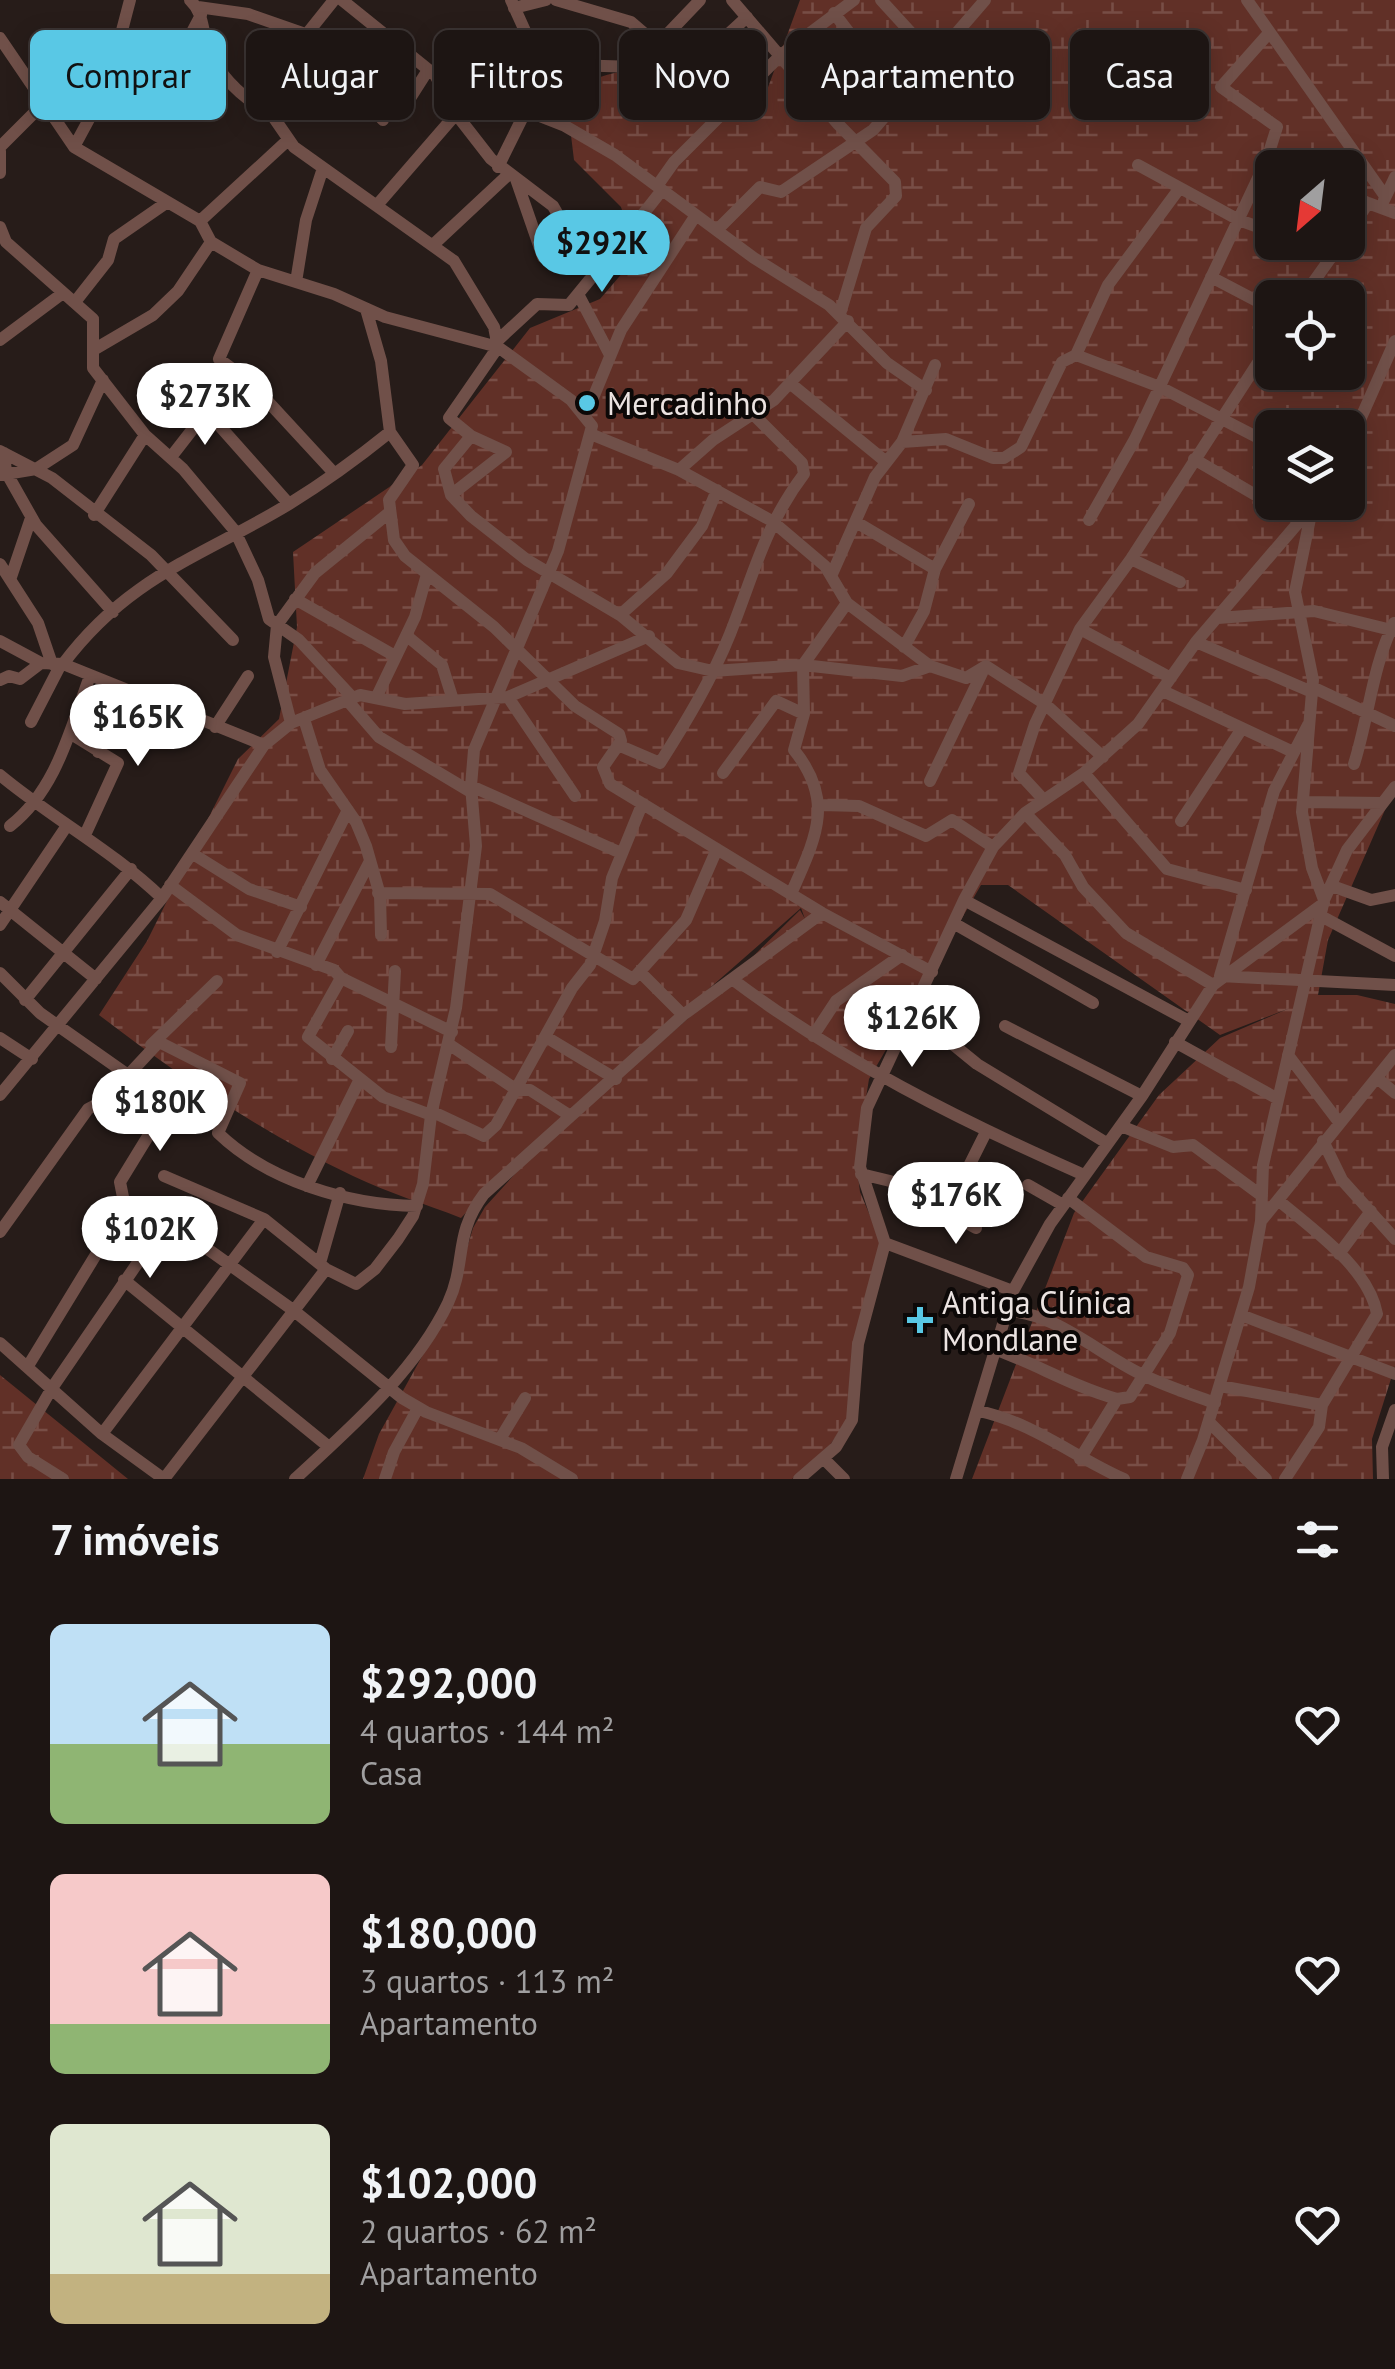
<!DOCTYPE html>
<html lang="pt">
<head>
<meta charset="utf-8">
<style>
	:root { --surface:#1d1513; --page:#251e1c; --text:#f1f3f6; --muted:#a09fa0; --line:#3b3433; --accent:#59c8e5 }
	body { margin:0; font-family:"PT Sans",sans-serif; background:var(--page); color:var(--text); height:100vh; display:flex; flex-direction:column; font-size:38px; white-space:nowrap }
	* { box-sizing:border-box; margin:0 }
	p { font-size:32px; color:var(--muted) }
	.icon { flex:none; width:55px; height:55px; fill:none; stroke:currentColor; stroke-width:2; stroke-linecap:round; stroke-linejoin:round }
	.map { position:relative; height:1479px; overflow:hidden }
	.side { display:flex; flex-direction:column; background:var(--surface); flex:1 }
	.side>* { flex:none }
	.hud { position:absolute; left:30px; top:30px; width:1335px; height:90px; display:flex; gap:20px }
	.needle { width:65px; rotate:208deg }
	.fabs { position:absolute; left:1255px; top:150px; display:grid; gap:20px }
	.fabs a { display:grid; place-items:center; width:110px; height:110px; border-radius:15px; background:var(--surface); box-shadow:0 5px 25px #0003,0 0 0 2px var(--line); font-size:50px }
	.price { position:absolute; translate:-50% -85px; padding:0 22px; border-radius:35px; background:#fff; color:#222; font-size:32px; line-height:65px; filter:drop-shadow(0 2px 5px #0008) }
	.price::after { content:''; position:absolute; left:50%; top:60px; width:30px; height:22px; margin-left:-15px; background:inherit; clip-path:polygon(0 0,100% 0,50% 100%) }
	.price.selected { background:var(--accent); color:#111 }
	ul { padding:0; list-style:none }
	li { display:flex; align-items:center; gap:30px; height:250px; padding:0 50px }
	li span { display:grid; place-items:center; flex:none; width:280px; height:200px; border-radius:15px; color:#555 }
	li>.icon { margin-inline-start:auto }
	span .icon { width:120px; height:120px; fill:#fffc; stroke-width:1 }
	li b { font-size:42px }
	h2 { display:flex; justify-content:space-between; align-items:center; height:120px; padding:0 50px; font-size:42px }
	.chip { padding:0 35px; border-radius:15px; background:var(--surface); box-shadow:0 5px 25px #0003,0 0 0 2px var(--line); font-size:35px; line-height:90px }
	.chip.selected { background:var(--accent); color:#111 }
	.map>svg:first-child { display:block }
	.wetland { fill:url(#wetland-marsh); fill-rule:evenodd }
	.lines { fill:none; stroke-linecap:round; stroke-linejoin:round }
	.minor { stroke:#705049; stroke-width:12 }
	.poi-dot { fill:#59c8e5; stroke:#0c0807; stroke-width:4 }
	.labels { text-anchor:middle; dominant-baseline:central; stroke-width:8; stroke-linejoin:round; paint-order:stroke }
	.poi-label { font-size:32px; fill:#ebe3e1; stroke:#0c0807; text-anchor:start }
</style>
</head>
<body>
<div class="map">
<svg width="1395" height="1479" viewBox="0 0 1395 1479">
	<defs>
		<pattern id="wetland-marsh" width="20" height="14" patternUnits="userSpaceOnUse" patternTransform="scale(2.5)"><rect width="20" height="14" fill="#613027"/><path d="M1 5h8M5 5V1M11 12h8M15 12V8" fill="none" stroke="#784e46"/></pattern>
	</defs>
	<rect width="100%" height="100%" fill="#271c19"/>
	<path class="wetland" d="M800 0H1395V787L1328 940 1318 995H1357L1395 1004V1366L1372 1439 1373 1479H972L1074 1213 1159 1095 1220 1038 1290 1008 1220 1035 1008 885H981L869 1079 856 1160 860 1192 882 1244 850 1416 830 1445 792 1479H363L379 1434 450 1306 473 1228 485 1207 533 1154 707 1002 800 910 805 919 801 908 525 1150 461 1218C426 1204 388 1193 353 1176 261 1132 179 1076 99 1015L147 941 238 759 279 719 297 627 293 552 422 465 530 328 600 299 637 256 621 207 574 160 566 94C625 60 642 65 692 108L763 101ZM1272 168H1348V242H1272ZM1272 298H1348V372H1272ZM1272 428H1348V502H1272Z
		M0 1375 128 1479H0Z"/>
	<g class="lines">
		<path class="minor" d="M190 0C203 12 202 28 207 44 217 76 244 99 272 115
			M334 0 310 30 272 115 294 147 454 261 494 327 498 347 449 418 471 436 444 469 451 495 471 516 527 560 620 615 678 663 713 671 803 665 902 676 930 666 966 678 986 666 1045 704 1103 757
			M342 0 435 75 565 126 615 155 754 258 829 305 887 363 926 390
			M556 0 631 22 688 71 747 17
			M732 0 838 124 895 182 896 196 866 228 840 314
			M881 0 935 59
			M1247 0 1385 196
			M198 7 248 14 308 35
			M514 8 546 0
			M834 13 900 99
			M0 38 74 147 200 221
			M303 44 341 73 383 120
			M540 64 636 67 700 0
			M172 70 201 15
			M435 75 456 114 491 159 553 206 591 273
			M407 103 428 70
			M0 147 45 102
			M74 147 108 84 130 0
			M0 151V173
			M1267 159 1288 168
			M1138 165 1239 220 1272 232
			M498 167 541 80 540 64 511 0
			M516 179 543 257
			M657 186 674 162 782 54 854 0
			M1348 193 1368 203
			M1384 200 1395 177
			M378 204 456 114
			M0 227 6 242 93 319V368L145 435 183 469 235 531 258 580 269 619 299 640 352 697
			M717 230 760 187 781 192 873 130 985 0
			M1348 234 1368 203 1395 213
			M1298 242 1331 258
			M434 244 508 175
			M258 270 219 359 249 381 333 472
			M1211 277 1272 309
			M296 282 306 220 323 168
			M578 294 610 355
			M1302 298 1342 242
			M75 302 108 260 114 239 166 203
			M0 340 63 293
			M497 341 537 304 569 305C600 267 631 230 662 190
			M95 349 153 315 178 291 211 242 200 221 288 140
			M1076 355 1160 387 1272 445
			M239 375 201 405 289 504
			M791 384 885 461
			M586 415 621 330 696 215
			M390 432 413 465 389 500 394 540 405 556 494 627 575 706 619 734 621 741 603 767 610 784 822 913 932 972
			M593 435 679 470 772 521 825 566 847 603 930 666
			M902 442 946 439 993 458H1004L1021 447 1062 362 1076 355 1108 285 1179 189
			M1348 447 1395 341
			M0 451 52 478 151 555 233 640
			M4 453 6 472 36 525 113 612
			M171 457 206 412
			M1194 459 1300 521
			M679 470 713 440 774 400 848 321
			M0 475 36 469 73 445 103 380
			M451 495 506 452 471 436
			M1312 509 1295 592 1313 680 1302 812 1312 868 1324 900
			M94 515 145 435
			M1089 520 1135 439 1267 159 1277 127 1221 87 1269 33
			M856 522 935 569
			M1131 559 1180 582
			M0 564 38 623 52 664
			M832 574 875 477 902 442 935 365
			M11 577 31 518
			M295 599 395 656
			M620 615 667 573 702 526 717 490
			M1218 618 1314 611 1395 631
			M1080 629 1171 678
			M407 636 442 665 453 700
			M0 641 41 663 63 664 264 745
			M1196 642 1312 692
			M904 647 924 611 935 569 969 504
			M63 664C129 576 201 557 289 504 323 483 359 457 390 432L381 361 366 309
			M0 680 9 676 20 679 41 663
			M1312 687 1395 726
			M1163 691 1291 751
			M377 696 415 617 427 574
			M508 697 575 796
			M347 700 379 737 471 792
			M304 719 320 770 356 822 366 846 380 895 381 935
			M31 722 61 664
			M291 723 274 657 277 625 315 573 390 512
			M215 727 248 676
			M71 734 118 763 85 835
			M618 745 660 763C686 722 712 679 730 634 754 574 764 527 804 474L802 463 754 415
			M98 752 129 693
			M1354 764C1369 717 1372 667 1394 623
			M723 773 776 701 804 714
			M1084 773 1167 869 1246 890
			M0 775C53 819 112 850 162 898
			M930 781 982 673
			M471 786 621 853
			M1043 799 1019 773 1035 724 1080 629 1131 559 1272 341
			M1304 802 1383 803
			M821 805 859 806 926 836 952 820 993 847
			M1025 813 1065 855 1083 887 1126 933 1213 985
			M1181 821 1241 730
			M10 826C57 789 70 729 90 676
			M193 854 249 889 301 907
			M170 885 237 935 334 970 341 978 452 1032
			M1332 886 1371 900 1395 895
			M378 893 490 894 633 979 686 920 717 849
			M791 894C815 839 836 802 794 750L804 714 803 665 847 603
			M964 900 1189 1021
			M0 902 96 979
			M1321 916 1395 956
			M955 924 1093 1003
			M0 925 66 827
			M277 952 348 810
			M316 965 370 861
			M0 973 40 1013 152 1092 222 1120
			M641 973 683 1015
			M1220 976 1274 791 1308 725
			M1220 976 1395 985
			M341 978 308 1037 383 1097 431 1115
			M732 979C841 1061 959 1120 1084 1175
			M25 1000 131 869
			M912 1011 977 1064 1105 1142
			M1005 1026 1142 1096
			M813 1036 836 1001 902 955
			M546 1037 616 1079
			M0 1038 32 1059
			M1175 1042 1278 1099
			M151 1045 217 981
			M450 1045 517 1090H530L569 1115
			M391 1047 395 971
			M1288 1055 1338 1121
			M332 1059 348 1031
			M1377 1078 1395 1093
			M0 1095 162 898 264 745 291 723 360 695 405 704 508 697 649 636
			M433 1112 484 1136 496 1125 572 988 590 965 605 921 612 878 641 807
			M1121 1126 1173 1147 1193 1145 1262 1196
			M1323 1141 1342 1180 1395 1239
			M861 1174 890 1181 976 1228
			M164 1176 264 1219 326 1269 356 1284 375 1269 398 1239 413 1216 423 1184 431 1115 456 1008 476 846 471 786 474 750 558 551 592 426 571 400 498 347 385 317 334 294 258 270 211 242
			M1028 1185 1063 1205
			M307 1186 360 1079
			M1068 1198 1146 1257 1183 1268 1188 1275 1170 1333 1130 1397 1117 1399 1080 1459
			M1278 1200C1312 1229 1369 1268 1377 1314L1322 1405 1319 1427 1285 1479
			M945 1214 986 1132
			M167 1220 293 1310 402 1398 426 1412 521 1448 572 1479
			M1261 1221 1395 1055
			M0 1232 88 1109 105 1100 159 1042 240 1083 218 1133C268 1181 348 1205 417 1206
			M885 1243 1013 1291
			M1339 1254 1371 1211
			M320 1263 340 1193
			M124 1280 329 1447
			M1008 1311C1056 1313 1099 1354 1141 1374 1165 1386 1190 1394 1215 1403
			M1241 1315 1395 1374
			M0 1343 102 1434 164 1479
			M997 1350C1038 1365 1074 1387 1117 1399
			M28 1366 125 1207 120 1182 169 1102
			M1220 1386 1322 1405
			M979 1411C1034 1423 1074 1457 1124 1479
			M1209 1422 1266 1479
			M102 1434 264 1219
			M500 1439 525 1398
			M824 1459 844 1479
			M63 1479 28 1457 19 1445 52 1388 167 1220 125 1207
			M164 1479 326 1269
			M295 1479C351 1427 415 1372 448 1303 467 1262 453 1235 484 1194L683 1015 822 913
			M385 1479 394 1452 418 1408
			M799 1479 836 1447 852 1420 858 1344 885 1243 860 1167 867 1108 964 900 993 847 1025 813 1084 773 1138 724 1196 642 1316 502
			M956 1479 1013 1291 1050 1224 1142 1096 1213 985 1324 903
			M1187 1479 1203 1440 1249 1287 1261 1221 1263 1165 1324 900 1347 850 1395 787
			M1383 1479 1382 1447 1395 1410"/>
	</g>
	<g class="poi-dot">
		<circle cx="587" cy="403" r="10"/>
		<path d="M915 1305h10v10h10v10h-10v10h-10v-10h-10v-10h10z"/>
	</g>
	<g class="labels">
		<g class="poi-label">
			<text x="607" y="403">Mercadinho</text>
			<text x="942" y="1302">Antiga Clínica<tspan x="942" dy="37">Mondlane</tspan></text>
		</g>
	</g>
</svg>
<div class="fabs">
<a><svg class="needle" viewBox="-14 -14 28 28"><path d="M0-13l5 13h-10z" fill="#e53935"/><path d="M0 13l5-13h-10z" fill="#a09fa0"/></svg></a>
<a><svg class="icon" aria-label="locate" viewBox="0 0 24 24"><circle cx="12" cy="12" r="6"/><path d="M12 2v4M12 18v4M2 12h4M18 12h4"/></svg></a>
<a><svg class="icon" aria-label="layers" viewBox="0 0 24 24"><path d="M12 4l9 5-9 5-9-5zM3 14l9 5 9-5"/></svg></a>
</div>
<b class="price selected" style="left:602px;top:295px">$292K</b>
<b class="price" style="left:205px;top:448px">$273K</b>
<b class="price" style="left:138px;top:769px">$165K</b>
<b class="price" style="left:912px;top:1070px">$126K</b>
<b class="price" style="left:160px;top:1154px">$180K</b>
<b class="price" style="left:956px;top:1247px">$176K</b>
<b class="price" style="left:150px;top:1281px">$102K</b>
<div class="hud">
<a class="chip selected">Comprar</a>
<a class="chip">Alugar</a>
<a class="chip">Filtros</a>
<a class="chip">Novo</a>
<a class="chip">Apartamento</a>
<a class="chip">Casa</a>
</div>
</div>
<section class="side">
<h2>7 imóveis<svg class="icon" aria-label="filters" viewBox="0 0 24 24"><path d="M4 7h16M4 17h16"/><circle cx="9" cy="7" r="2"/><circle cx="15" cy="17" r="2"/></svg></h2>
<ul>
<li><span style="background:linear-gradient(#bfe0f5 60%,#8fb573 0)"><svg class="icon" aria-label="home" viewBox="0 0 24 24"><path d="M3 11l9-7 9 7M6 9v11h12V9"/></svg></span><div><b>$292,000</b><p>4 quartos · 144 m²</p><p>Casa</p></div><svg class="icon" aria-label="heart" viewBox="0 0 24 24"><path d="M12 20l-8-8c-3-5 5-10 8-4 3-6 11-1 8 4z"/></svg></li>
<li><span style="background:linear-gradient(#f6c9c9 75%,#8fb573 0)"><svg class="icon" aria-label="home" viewBox="0 0 24 24"><path d="M3 11l9-7 9 7M6 9v11h12V9"/></svg></span><div><b>$180,000</b><p>3 quartos · 113 m²</p><p>Apartamento</p></div><svg class="icon" aria-label="heart" viewBox="0 0 24 24"><path d="M12 20l-8-8c-3-5 5-10 8-4 3-6 11-1 8 4z"/></svg></li>
<li><span style="background:linear-gradient(#dfe7d0 75%,#c2b280 0)"><svg class="icon" aria-label="home" viewBox="0 0 24 24"><path d="M3 11l9-7 9 7M6 9v11h12V9"/></svg></span><div><b>$102,000</b><p>2 quartos · 62 m²</p><p>Apartamento</p></div><svg class="icon" aria-label="heart" viewBox="0 0 24 24"><path d="M12 20l-8-8c-3-5 5-10 8-4 3-6 11-1 8 4z"/></svg></li>
</ul>
</section>
</body>
</html>
